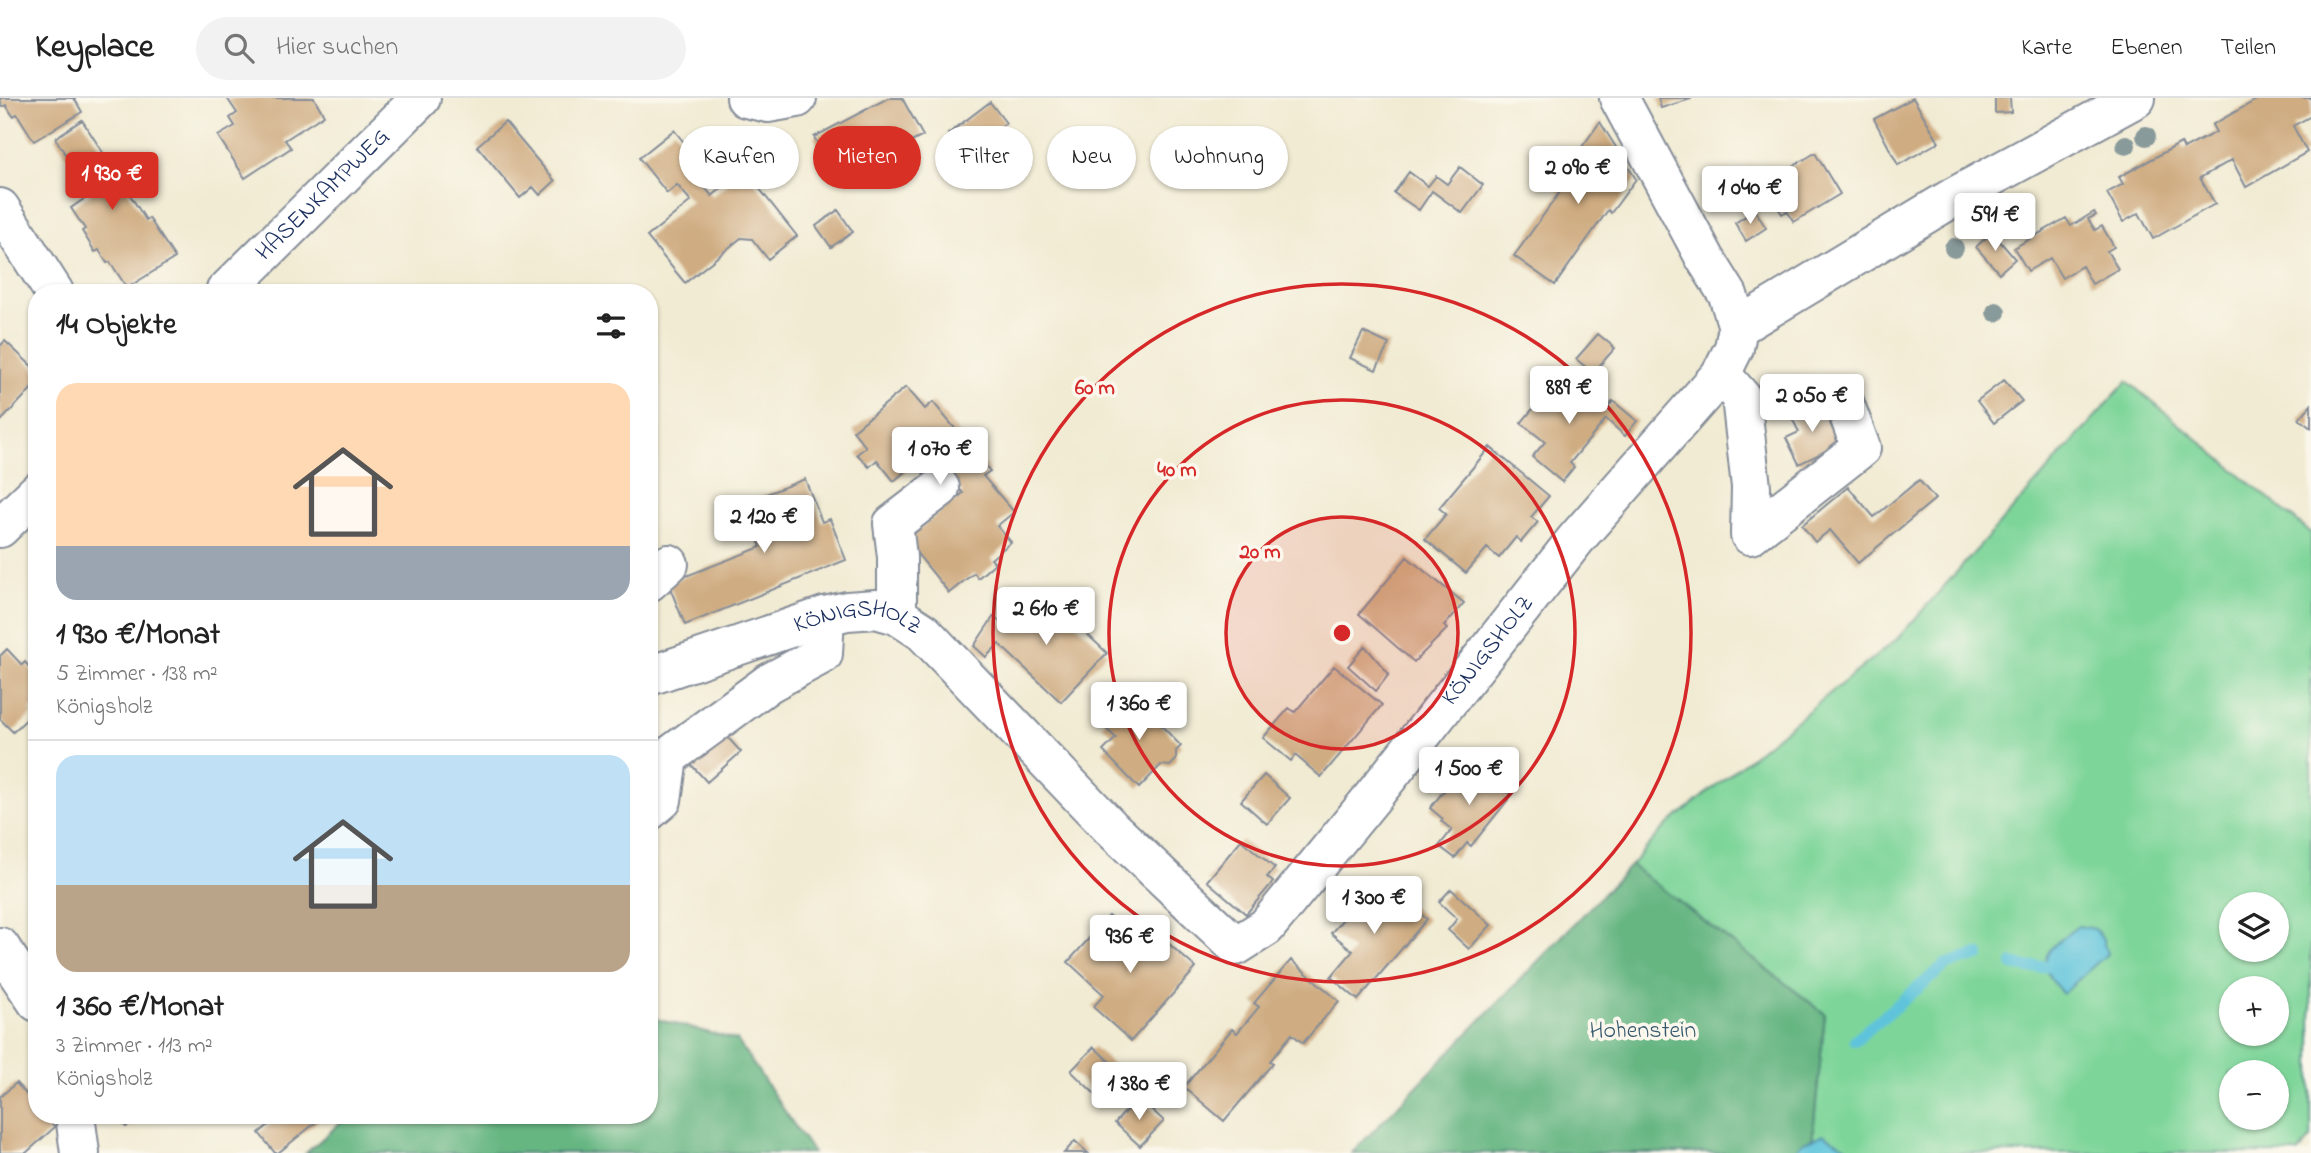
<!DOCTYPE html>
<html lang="de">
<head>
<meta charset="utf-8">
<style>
	:root { --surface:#fff; --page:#f2f2f2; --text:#222; --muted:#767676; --line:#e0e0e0; --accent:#d93025 }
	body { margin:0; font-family:"Indie Flower",sans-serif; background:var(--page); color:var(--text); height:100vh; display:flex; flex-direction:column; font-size:26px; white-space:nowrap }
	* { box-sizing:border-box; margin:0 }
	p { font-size:23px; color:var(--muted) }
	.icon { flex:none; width:38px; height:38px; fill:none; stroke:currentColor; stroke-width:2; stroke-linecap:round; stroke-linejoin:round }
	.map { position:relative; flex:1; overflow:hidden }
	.panel { position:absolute; left:28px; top:186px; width:630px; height:840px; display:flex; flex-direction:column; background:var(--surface); border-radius:28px; box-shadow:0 2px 5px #0004 }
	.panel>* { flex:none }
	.top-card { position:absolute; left:679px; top:28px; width:665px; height:63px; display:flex; gap:14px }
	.controls { position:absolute; left:2219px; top:794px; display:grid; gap:14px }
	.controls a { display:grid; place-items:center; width:70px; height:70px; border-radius:50%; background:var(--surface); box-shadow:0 2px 5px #0004; font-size:35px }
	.price { position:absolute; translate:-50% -60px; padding:0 16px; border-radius:7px; background:#fff; color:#222; font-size:23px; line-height:46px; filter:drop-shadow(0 2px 4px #0008) }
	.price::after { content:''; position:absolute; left:50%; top:42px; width:21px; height:16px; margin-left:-10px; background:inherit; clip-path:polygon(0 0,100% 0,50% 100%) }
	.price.selected { background:var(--accent); color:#fff }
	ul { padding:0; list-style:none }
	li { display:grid; align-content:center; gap:14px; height:371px; padding:0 28px }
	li+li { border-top:2px solid var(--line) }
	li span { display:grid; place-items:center; height:217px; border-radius:21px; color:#555 }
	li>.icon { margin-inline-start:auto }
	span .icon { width:126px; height:126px; fill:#fffc; stroke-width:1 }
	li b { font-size:30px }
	h2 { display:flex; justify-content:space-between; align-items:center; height:84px; padding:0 28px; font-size:30px }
	.pill { padding:0 24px; border-radius:32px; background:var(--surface); box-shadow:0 2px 5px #0004; font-size:24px; line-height:63px }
	.pill.selected { background:var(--accent); color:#fff }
	header { display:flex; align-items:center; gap:42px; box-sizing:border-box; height:98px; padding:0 35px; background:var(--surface); border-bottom:2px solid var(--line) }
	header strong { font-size:33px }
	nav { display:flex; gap:38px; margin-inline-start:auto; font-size:24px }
	.search { width:490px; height:63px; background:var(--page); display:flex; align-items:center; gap:18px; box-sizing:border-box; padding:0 24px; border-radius:38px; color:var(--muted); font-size:26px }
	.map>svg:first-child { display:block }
	.green { fill:#7ed59a; stroke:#4c827c; stroke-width:2; fill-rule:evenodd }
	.forest { fill:#66b682; stroke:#407270; stroke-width:2 }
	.water { fill:#5ec4db; stroke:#3c7a9c; stroke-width:2 }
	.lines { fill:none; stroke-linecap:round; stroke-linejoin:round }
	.stream { stroke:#5ec4db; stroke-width:12 }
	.building { fill:#cfac81 }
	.minor-casing { stroke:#868d98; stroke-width:42 }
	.minor { stroke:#fff; stroke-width:38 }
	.tree { fill:#899a9b }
	.ring { fill:none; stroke:#d62828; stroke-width:3.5 }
	.labels { text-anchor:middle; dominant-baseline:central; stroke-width:7; stroke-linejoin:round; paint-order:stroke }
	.street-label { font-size:24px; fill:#1b2f5e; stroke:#fbf7ec }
	.park-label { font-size:24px; fill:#34586d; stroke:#fbf7ec }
	.centre { fill:#d62828; stroke:#fbf7ec; stroke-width:3.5 }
	.ring-label { font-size:21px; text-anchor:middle; font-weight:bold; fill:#d62828; stroke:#fbf7ec; stroke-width:7; stroke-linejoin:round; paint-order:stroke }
</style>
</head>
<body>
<header>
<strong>Keyplace</strong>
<div class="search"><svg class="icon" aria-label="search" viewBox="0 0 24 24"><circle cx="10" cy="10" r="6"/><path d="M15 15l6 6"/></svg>Hier suchen</div>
<nav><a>Karte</a><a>Ebenen</a><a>Teilen</a></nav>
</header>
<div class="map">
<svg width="2311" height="1055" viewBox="0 0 2311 1055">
	<rect width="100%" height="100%" fill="#fbf7ec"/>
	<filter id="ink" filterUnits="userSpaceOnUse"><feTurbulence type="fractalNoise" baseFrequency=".0143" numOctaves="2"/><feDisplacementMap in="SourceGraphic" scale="14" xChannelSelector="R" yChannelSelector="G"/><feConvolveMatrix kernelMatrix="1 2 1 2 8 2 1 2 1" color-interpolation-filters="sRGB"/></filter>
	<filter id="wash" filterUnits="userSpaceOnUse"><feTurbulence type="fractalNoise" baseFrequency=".00686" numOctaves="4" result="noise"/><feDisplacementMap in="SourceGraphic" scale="28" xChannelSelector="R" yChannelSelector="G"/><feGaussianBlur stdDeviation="1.57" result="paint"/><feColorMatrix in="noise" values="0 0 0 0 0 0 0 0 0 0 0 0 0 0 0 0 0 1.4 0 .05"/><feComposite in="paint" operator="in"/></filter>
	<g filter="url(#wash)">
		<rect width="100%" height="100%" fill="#f1ebd3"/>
		<path class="green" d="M2127 283 2311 435V1040L2298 1055H1811L1825 916 1631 767 1666 728 1897 541ZM2231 807H2277V852H2231ZM2231 891H2277V936H2231ZM2231 975H2277V1020H2231Z"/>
		<path class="forest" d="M1631 767 1825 916 1811 1055H1352Z
			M649 919 737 942 813 1055H306L349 1017H649Z"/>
		<path class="water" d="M2078 828 2095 831 2103 842 2107 856 2063 895C2030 863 2048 850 2078 828Z
			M1824 1036 1849 1051 1846 1055H1793L1802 1045Z"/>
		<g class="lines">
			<path class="stream" d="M2013 866 2029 870 2045 868
				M1855 942 1947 866 1979 857"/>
		</g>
		<g id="blocks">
			<path class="building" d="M0 0H74L82 14 34 43 17 16 13 18 6 7 2 9Z
				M227 0H314L324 17 285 42 291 50 245 80 218 38 235 28 230 20 237 15Z
				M888 0H902L923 38 837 83 814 39Z
				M1658 0H1691V1L1661 10Z
				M1913 0 1939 44 1898 67 1874 21Z
				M1995 0H2010L2011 14 1995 15Z
				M2260 0H2311V18L2293 28 2307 54 2246 89 2232 62 2200 80 2215 106 2153 141 2139 115 2123 124 2107 95 2123 86 2119 79 2181 45 2184 51 2216 34 2212 27Z
				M990 4 1006 25 964 57 948 36Z
				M82 22 146 122 149 120 175 160 127 190 110 164 107 165 99 152 95 154 82 133 85 131 71 110 91 96 55 40Z
				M505 24 555 83 540 97 533 89 520 100 477 48Z
				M1600 24 1636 81 1611 115 1608 112 1555 187 1514 158 1560 94 1553 89Z
				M674 32 702 67 692 74 712 98 736 79 751 80 797 138 768 161 752 141 741 140 685 185 647 139 691 103 677 87 667 95 639 60Z
				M1815 55 1840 96 1794 124 1787 113 1782 116 1763 86Z
				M1460 69 1483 87 1462 115 1432 93 1419 112 1394 95 1409 74 1428 88 1436 78 1447 86Z
				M838 112 853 134 831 149 816 128Z
				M1755 112 1766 130 1746 143 1735 125Z
				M2094 114 2096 117 2088 121 2095 132 2102 128 2114 149 2107 153 2118 171 2092 186 2082 168 2062 180 2050 160 2028 173 2014 150 2066 120 2071 128Z
				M1992 134 2015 161 1999 175 1976 149Z
				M1363 234 1389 246 1376 272 1350 260Z
				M1598 236 1615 250 1593 275 1576 261Z
				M5 243 37 273V285L0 324V248Z
				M1560 278 1604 315 1613 303 1637 323 1625 338 1606 321 1570 365 1574 369 1562 384 1532 359 1545 344 1521 325Z
				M2004 282 2022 303 1994 325 1977 303Z
				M906 289 925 311 933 304 990 373 983 378 1014 414 997 428 1011 444 991 461 995 465 978 480 974 475 949 495 906 442 963 395 941 369 927 380 915 365 894 383 877 362 869 369 857 356 866 349 853 333Z
				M1820 304 1840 346 1799 366 1786 340 1799 334 1791 318Z
				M2311 307V330L2299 321Z
				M1490 349 1549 398 1531 419 1538 424 1521 444 1516 439 1499 460 1487 450 1466 475 1425 441 1446 416 1439 410Z
				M805 381 822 424 830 421 846 462 685 527 668 485 761 449 743 405Z
				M1919 382 1935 401 1858 465 1830 432 1815 444 1802 427 1848 389 1874 419Z
				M1407 459 1464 505 1444 528 1447 531 1414 564 1359 516Z
				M1045 496 1107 555 1061 604 999 546 986 559 974 548 994 518 1010 534Z
				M1365 548 1389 576 1376 593 1348 568Z
				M7 551 22 567 25 564 30 570 36 576 33 578 37 582V606L30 612 33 615 13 634 0 621V558Z
				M1334 568 1382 607 1321 679 1295 657 1291 663 1263 640 1289 610 1295 614Z
				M1132 597 1181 648 1176 653V662L1170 668 1161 667 1139 690 1103 653 1116 640 1102 627Z
				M721 632 741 654 707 684 687 662Z
				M1469 662 1512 697 1471 748 1467 745 1455 760 1439 748 1452 732 1441 723 1443 721 1430 710Z
				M1264 677 1290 700 1267 726 1241 703Z
				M1241 742 1275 770 1267 779 1273 784 1246 816 1207 783Z
				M1378 780 1427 821 1358 902 1331 879 1353 853 1331 835Z
				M1451 791 1491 827 1469 851 1448 832 1457 821 1439 804Z
				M1109 818 1146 851 1158 836 1196 870 1131 943 1093 909 1104 897 1068 864Z
				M1291 862 1339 903 1303 945 1292 936 1270 963 1273 965 1224 1023 1184 989 1232 931 1237 935 1259 909 1254 905Z
				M1094 949 1121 974 1098 999 1071 973Z
				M16 985 37 1008V1017H45L55 1029 26 1055H0V999Z
				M1138 999 1164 1023 1140 1048 1115 1025Z
				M114 1017H139L126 1029Z
				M281 1017H325L278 1055H275L259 1035Z
				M1075 1043 1088 1055H1064Z"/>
		</g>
	</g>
	<g filter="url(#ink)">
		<use href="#blocks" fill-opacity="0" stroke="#868d98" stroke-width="2"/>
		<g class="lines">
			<defs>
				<g id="minor">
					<path d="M746 0 768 5 797 0"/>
					<path d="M1619 0 1705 160 1728 197 1738 229"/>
					<path d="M0 110 54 194"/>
					<path id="s1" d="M225 194 421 0"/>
					<path d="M1721 276 1741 299 1751 389 1750 437 1861 350 1844 304"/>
					<path d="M0 430 37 394"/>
					<path d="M649 484 669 466"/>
					<path d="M897 517V459L893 426 940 390"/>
					<path id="s2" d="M649 578 825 518 847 513 876 511 897 517 923 534 1111 730 1236 848 1266 829 1371 701 1576 441 1721 276 1734 250 1738 229 1954 99 2136 0"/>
					<path d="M649 713 662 702 668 659 769 585 823 556 825 518"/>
					<path d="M0 849 37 904"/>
					<path d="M75 1017 80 1055"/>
				</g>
			</defs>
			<use href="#minor" class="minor-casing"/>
			<use href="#minor" class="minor"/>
		</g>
		<g class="tree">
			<circle cx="2146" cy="38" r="10"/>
			<circle cx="2126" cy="47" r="10"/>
			<circle cx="1954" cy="150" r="10"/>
			<circle cx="1996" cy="214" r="10"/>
		</g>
	</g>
	<circle cx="1342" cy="535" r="116" fill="#d62828" fill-opacity=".12"/>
	<g class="ring">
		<circle cx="1342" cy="535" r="116"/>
		<circle cx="1342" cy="535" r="233"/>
		<circle cx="1342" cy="535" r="349"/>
	</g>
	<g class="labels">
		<g class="street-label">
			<text stroke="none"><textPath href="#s1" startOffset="138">HASENKAMPWEG</textPath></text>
			<text stroke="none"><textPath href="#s2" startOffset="220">KÖNIGSHOLZ</textPath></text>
			<text stroke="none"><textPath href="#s2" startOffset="1124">KÖNIGSHOLZ</textPath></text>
		</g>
		<g class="park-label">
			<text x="1643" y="933">Hohenstein</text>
		</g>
	</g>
	<circle cx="1342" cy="535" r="10" class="centre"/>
	<g class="ring-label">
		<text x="1095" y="296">60 m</text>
		<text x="1177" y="378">40 m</text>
		<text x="1260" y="460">20 m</text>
	</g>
</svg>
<div class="controls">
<a><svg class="icon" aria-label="layers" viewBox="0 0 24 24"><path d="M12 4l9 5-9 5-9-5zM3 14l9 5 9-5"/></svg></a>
<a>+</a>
<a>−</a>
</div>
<b class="price" style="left:1578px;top:108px">2 090 €</b>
<b class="price selected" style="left:112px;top:114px">1 930 €</b>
<b class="price" style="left:1750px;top:128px">1 040 €</b>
<b class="price" style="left:1995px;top:155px">591 €</b>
<b class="price" style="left:1569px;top:328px">889 €</b>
<b class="price" style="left:1812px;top:336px">2 050 €</b>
<b class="price" style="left:940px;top:389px">1 070 €</b>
<b class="price" style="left:764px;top:457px">2 120 €</b>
<b class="price" style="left:1046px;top:549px">2 610 €</b>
<b class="price" style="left:1139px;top:644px">1 360 €</b>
<b class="price" style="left:1469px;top:709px">1 500 €</b>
<b class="price" style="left:1374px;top:838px">1 300 €</b>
<b class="price" style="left:1130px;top:877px">936 €</b>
<b class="price" style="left:1139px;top:1024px">1 380 €</b>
<div class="top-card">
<a class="pill">Kaufen</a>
<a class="pill selected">Mieten</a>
<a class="pill">Filter</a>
<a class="pill">Neu</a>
<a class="pill">Wohnung</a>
</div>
<section class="panel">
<h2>14 Objekte<svg class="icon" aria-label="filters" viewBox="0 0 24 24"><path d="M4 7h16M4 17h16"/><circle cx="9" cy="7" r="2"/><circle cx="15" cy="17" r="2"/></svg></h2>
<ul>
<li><span style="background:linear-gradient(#ffd9b3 75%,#9aa5b1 0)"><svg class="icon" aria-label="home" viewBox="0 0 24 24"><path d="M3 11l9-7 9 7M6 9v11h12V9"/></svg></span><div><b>1 930 €/Monat</b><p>5 Zimmer · 138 m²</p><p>Königsholz</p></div></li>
<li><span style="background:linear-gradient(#bfe0f5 60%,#b9a48a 0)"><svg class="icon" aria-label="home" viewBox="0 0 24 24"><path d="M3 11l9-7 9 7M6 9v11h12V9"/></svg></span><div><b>1 360 €/Monat</b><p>3 Zimmer · 113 m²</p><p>Königsholz</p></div></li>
</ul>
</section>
</div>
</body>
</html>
